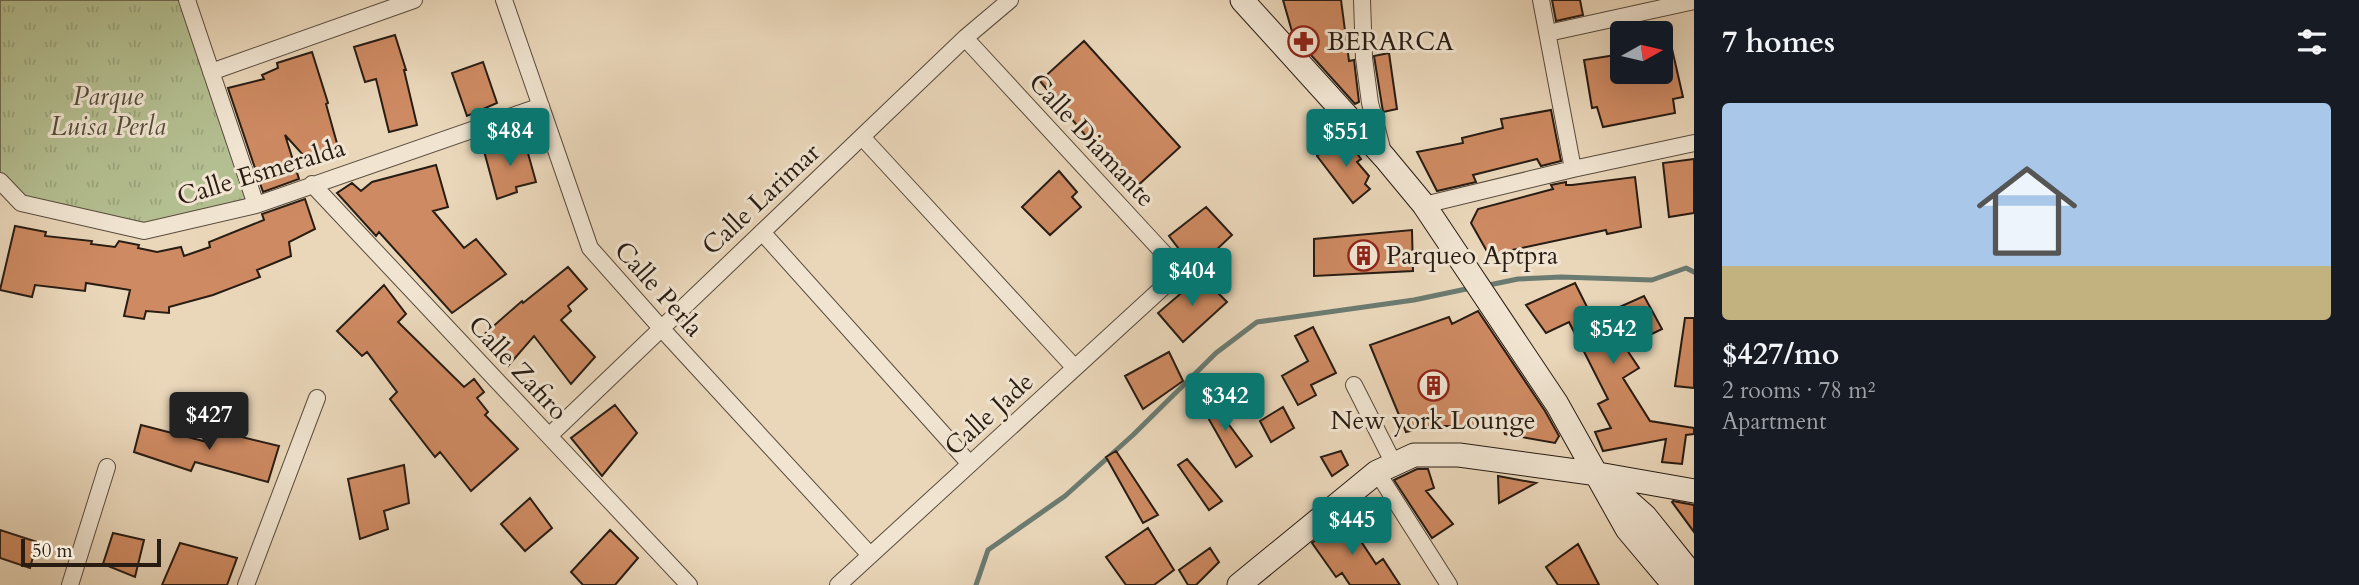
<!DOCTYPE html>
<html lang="en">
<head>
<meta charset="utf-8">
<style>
	:root { --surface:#171b24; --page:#20242c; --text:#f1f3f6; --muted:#9ea1a6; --line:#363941; --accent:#0f766e }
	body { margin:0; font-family:Cardo,serif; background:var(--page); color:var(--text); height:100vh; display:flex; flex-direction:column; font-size:26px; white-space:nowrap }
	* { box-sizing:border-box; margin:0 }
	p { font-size:23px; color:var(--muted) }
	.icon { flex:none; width:38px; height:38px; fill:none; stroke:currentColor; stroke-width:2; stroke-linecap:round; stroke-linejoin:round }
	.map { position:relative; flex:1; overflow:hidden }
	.details { display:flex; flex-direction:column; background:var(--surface); width:665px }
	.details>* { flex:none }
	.needle { width:46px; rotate:82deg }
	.controls { position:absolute; left:1610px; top:21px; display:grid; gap:14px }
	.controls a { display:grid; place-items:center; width:63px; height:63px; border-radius:7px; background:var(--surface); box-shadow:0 7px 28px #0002; font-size:35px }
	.scale { position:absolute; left:21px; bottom:18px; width:140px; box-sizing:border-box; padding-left:7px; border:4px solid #281c13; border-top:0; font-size:19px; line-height:24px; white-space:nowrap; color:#281c13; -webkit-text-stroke:5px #f1e5d2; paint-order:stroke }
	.price { position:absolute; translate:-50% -60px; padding:0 16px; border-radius:7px; background:var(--accent); color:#fff; font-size:23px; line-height:46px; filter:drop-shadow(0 2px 4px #0008) }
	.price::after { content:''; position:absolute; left:50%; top:42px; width:21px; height:16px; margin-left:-10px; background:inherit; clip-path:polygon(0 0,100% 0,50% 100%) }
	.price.current { background:#222; color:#fff }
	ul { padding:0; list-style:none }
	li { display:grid; align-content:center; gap:14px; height:371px; padding:0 28px }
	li+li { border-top:2px solid var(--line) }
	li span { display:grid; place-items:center; height:217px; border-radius:7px; color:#555 }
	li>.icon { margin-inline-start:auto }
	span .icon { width:126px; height:126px; fill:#fffc; stroke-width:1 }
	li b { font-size:30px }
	h2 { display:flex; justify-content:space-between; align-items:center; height:84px; padding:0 28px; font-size:30px }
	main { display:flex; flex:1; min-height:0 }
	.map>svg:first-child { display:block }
	.park { fill:url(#park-tufts); stroke:#6e6e52; stroke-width:2 }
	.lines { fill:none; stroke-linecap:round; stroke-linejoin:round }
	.stream { stroke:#6b7b71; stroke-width:5 }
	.building { fill:#ce8a62; stroke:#281c13; stroke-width:2 }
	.minor-casing { stroke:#584b3d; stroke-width:18 }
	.secondary-casing { stroke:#281c13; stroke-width:25 }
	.minor { stroke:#f1e5d2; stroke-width:16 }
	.secondary { stroke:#f1e5d2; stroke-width:23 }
	.labels { text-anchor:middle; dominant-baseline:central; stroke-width:6; stroke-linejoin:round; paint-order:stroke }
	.poi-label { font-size:26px; fill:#281c13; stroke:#f1e5d2; text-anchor:start }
	.park-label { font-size:26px; font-style:italic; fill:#524d39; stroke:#f1e5d2 }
	.street-label { font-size:26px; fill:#281c13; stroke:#f1e5d2 }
</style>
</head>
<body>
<main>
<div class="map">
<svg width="1694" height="585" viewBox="0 0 1694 585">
	<defs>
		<pattern id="park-tufts" width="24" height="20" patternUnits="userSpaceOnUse" patternTransform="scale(1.75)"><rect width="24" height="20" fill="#b4bf91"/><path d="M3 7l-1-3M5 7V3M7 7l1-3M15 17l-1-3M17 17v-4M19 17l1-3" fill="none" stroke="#9ba47c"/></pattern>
	</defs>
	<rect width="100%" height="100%" fill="#ead7ba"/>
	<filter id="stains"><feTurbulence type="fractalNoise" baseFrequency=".00286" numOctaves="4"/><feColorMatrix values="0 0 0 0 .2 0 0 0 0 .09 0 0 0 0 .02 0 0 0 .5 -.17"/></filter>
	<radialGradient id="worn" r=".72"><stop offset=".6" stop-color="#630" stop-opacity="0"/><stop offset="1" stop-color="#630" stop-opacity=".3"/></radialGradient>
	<path class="park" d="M0 0H183L256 205 144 231 21 203 0 181Z"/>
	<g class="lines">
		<path class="stream" d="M1484 286 1518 279 1561 277 1652 280 1686 268 1694 272
			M976 585 988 550 1065 496 1133 435 1216 353 1257 322 1414 300 1471 288"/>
	</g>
	<path class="building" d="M1283 0H1341L1349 61 1354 60 1359 102 1355 104 1293 35Z
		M1552 0H1580L1583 15 1556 21Z
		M1667 27 1683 97 1673 99 1675 113 1603 127 1597 107 1592 108 1584 60 1622 54V72H1661V28Z
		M395 35 406 70H404L417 125 389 132 376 79 365 82 354 47Z
		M1084 41 1180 147 1134 189 1103 151 1100 153 1040 81Z
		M312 52 328 103 326 104 338 147 304 156 285 135 299 179 263 192 228 88 264 79 262 75 278 68 277 63Z
		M1389 53 1397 109 1383 112 1374 56Z
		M483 62 497 103 467 116 452 73Z
		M1551 110 1561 161 1541 166 1537 159 1473 175 1476 182 1437 191 1417 152 1463 143 1462 138 1503 128 1501 119Z
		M1338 138 1345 146 1350 144 1361 159 1357 162 1369 176 1365 184 1370 189 1353 203 1317 156Z
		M524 139 536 182 516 187 517 192 497 199 484 151Z
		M1694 159V213L1669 217 1663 163Z
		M436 165 448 207 433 211 464 248 476 239 506 274 452 313 379 232 376 236 337 193 352 183 361 191 372 182Z
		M1059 171 1077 192 1072 197 1081 207 1050 235 1022 207Z
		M1635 177 1641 227 1607 234 1606 230 1489 255 1471 223 1478 209 1553 189 1551 185 1566 182V185H1572Z
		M305 199 315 229 289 242 291 256 257 270 260 277 213 295 169 307V313L146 311 144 319 124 316 130 290 86 283 85 291 35 285 32 297 0 290 15 226 46 232 45 236 92 241 91 244 115 247 119 241 139 245 138 248 157 252 181 247 184 256 210 247 209 242 264 220 262 214Z
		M1206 207 1232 235 1195 270 1169 236Z
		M1412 230 1413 271 1314 276V239Z
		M568 267 587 289 568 306 571 311 561 320 595 357 571 384 534 336 508 366 481 337 522 301 523 303Z
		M1201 276 1227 302 1183 342 1158 313Z
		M1575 283 1593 319 1644 296 1662 329 1625 347 1639 368 1623 378 1650 421 1694 428V434L1686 435 1682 464 1662 462 1666 439 1603 451 1595 432 1611 428 1598 404 1608 399 1569 322 1546 333 1526 305Z
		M384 285 406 314 398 322 464 387 474 379 484 392 477 398 488 412 485 415 518 449 471 491 440 452 435 457 390 399 397 392 367 352 362 356 337 331Z
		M1478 311 1545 411 1559 436 1555 443 1505 434 1504 431 1456 426H1431L1406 432 1370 345 1449 317 1452 324Z
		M1685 318H1694V388L1675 386Z
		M1313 327 1336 373 1311 385 1316 395 1298 405 1282 376 1308 361 1295 336Z
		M1169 352 1183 381 1143 409 1125 376Z
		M1207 395 1252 456 1236 467 1198 400Z
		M615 405 637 433 602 476 571 438Z
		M1283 407 1294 428 1271 442 1260 421Z
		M141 425 211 443 217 431 279 446 268 482 195 462 191 471 134 452Z
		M1116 451 1158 515 1143 523 1106 457Z
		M1341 451 1348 465 1332 476 1321 457Z
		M1187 459 1222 501 1209 510 1178 465Z
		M404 465 409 503 384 511 388 529 360 539 348 479Z
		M1417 469H1428L1434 488 1426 491 1453 524 1432 538 1394 480Z
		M1498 476 1536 483 1499 503Z
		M530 498 552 528 525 551 501 524Z
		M1673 501 1694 505V532L1672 502Z
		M1345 517 1376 564 1383 559 1400 585H1350L1342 573 1336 577 1312 543Z
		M1148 528 1174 570 1154 585H1126L1106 557Z
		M0 530 37 542 30 568 0 558Z
		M610 530 638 558 615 585H583L571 572Z
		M113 533 144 540 135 577 103 564Z
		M180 543 237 558 227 585H162Z
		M1578 544 1599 585H1558L1546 567Z
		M1210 548 1219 562 1196 585H1188L1179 570Z"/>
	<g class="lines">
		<defs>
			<path id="minor" d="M187 0 256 205
				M504 0 590 248 661 328 870 555
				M1362 0 1364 58 1370 103 1383 152
				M1541 0 1573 169
				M1548 33 1694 1
				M211 72 414 0
				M862 137 1075 368
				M0 181 21 203 144 231 256 205 541 106
				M312 184 689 585
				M1424 205 1573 169 1694 143
				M762 232 970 464
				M1354 385 1394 464
				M549 436 965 38 1010 0
				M1377 472 1449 585
				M70 585 107 467
				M246 585 317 398
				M838 585 1172 279 1171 261 965 38"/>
			<path id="secondary" d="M1242 0 1385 158 1424 205 1557 404 1627 529 1674 585
				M1609 484 1645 516 1694 577
				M1239 585 1377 472 1414 455H1459L1598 474 1694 491"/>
		</defs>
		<use href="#minor" class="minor-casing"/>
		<use href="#secondary" class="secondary-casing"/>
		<use href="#minor" class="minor"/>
		<use href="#secondary" class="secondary"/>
	</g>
	<defs>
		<symbol id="pharmacy-ring" viewBox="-11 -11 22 22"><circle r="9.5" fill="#f1e5d2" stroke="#8f2418" stroke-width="1.5"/><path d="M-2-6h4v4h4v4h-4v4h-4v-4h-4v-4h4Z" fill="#8f2418"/></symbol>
		<symbol id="building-ring" viewBox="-11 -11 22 22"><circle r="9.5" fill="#f1e5d2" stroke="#8f2418" stroke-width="1.5"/><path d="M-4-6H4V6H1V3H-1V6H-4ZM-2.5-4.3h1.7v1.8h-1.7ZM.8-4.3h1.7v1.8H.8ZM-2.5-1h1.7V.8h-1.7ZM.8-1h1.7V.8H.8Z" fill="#8f2418"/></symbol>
	</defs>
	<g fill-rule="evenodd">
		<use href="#pharmacy-ring" x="1286" y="24" width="35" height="35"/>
		<use href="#building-ring" x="1346" y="238" width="35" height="35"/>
		<use href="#building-ring" x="1416" y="368" width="35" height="35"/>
	</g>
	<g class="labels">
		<g class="poi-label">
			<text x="1327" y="41">BERARCA</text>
			<text x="1386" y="255">Parqueo Aptpra</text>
			<text x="1433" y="420" text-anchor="middle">New york Lounge</text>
		</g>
		<g class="park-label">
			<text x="108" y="96">Parque<tspan x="108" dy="30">Luisa Perla</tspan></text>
		</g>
		<g class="street-label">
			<text transform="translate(1092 140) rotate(47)">Calle Diamante</text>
			<text transform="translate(261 172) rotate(-17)">Calle Esmeralda</text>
			<text transform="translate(761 199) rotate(-43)">Calle Larimar</text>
			<text transform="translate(659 289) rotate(48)">Calle Perla</text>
			<text transform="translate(518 368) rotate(47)">Calle Zafiro</text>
			<text transform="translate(989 414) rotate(-42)">Calle Jade</text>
		</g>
	</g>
	<rect width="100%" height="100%" filter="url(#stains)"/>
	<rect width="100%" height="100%" fill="url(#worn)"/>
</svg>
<div class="controls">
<a><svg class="needle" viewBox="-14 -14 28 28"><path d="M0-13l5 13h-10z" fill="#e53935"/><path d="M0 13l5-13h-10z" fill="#9ea1a6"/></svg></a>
</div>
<div class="scale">50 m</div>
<b class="price" style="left:510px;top:168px">$484</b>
<b class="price" style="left:1346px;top:169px">$551</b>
<b class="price" style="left:1192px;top:308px">$404</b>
<b class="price" style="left:1613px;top:366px">$542</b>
<b class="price" style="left:1225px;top:433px">$342</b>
<b class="price current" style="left:209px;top:452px">$427</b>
<b class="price" style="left:1352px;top:557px">$445</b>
</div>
<section class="details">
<h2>7 homes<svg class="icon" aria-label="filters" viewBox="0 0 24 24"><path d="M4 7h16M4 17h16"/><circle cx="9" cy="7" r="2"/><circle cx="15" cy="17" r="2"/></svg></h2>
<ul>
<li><span style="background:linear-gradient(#a9c7e8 75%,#c2b280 0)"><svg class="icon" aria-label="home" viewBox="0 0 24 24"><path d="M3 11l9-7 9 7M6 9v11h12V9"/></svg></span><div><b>$427/mo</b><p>2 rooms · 78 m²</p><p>Apartment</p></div></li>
</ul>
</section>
</main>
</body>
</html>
